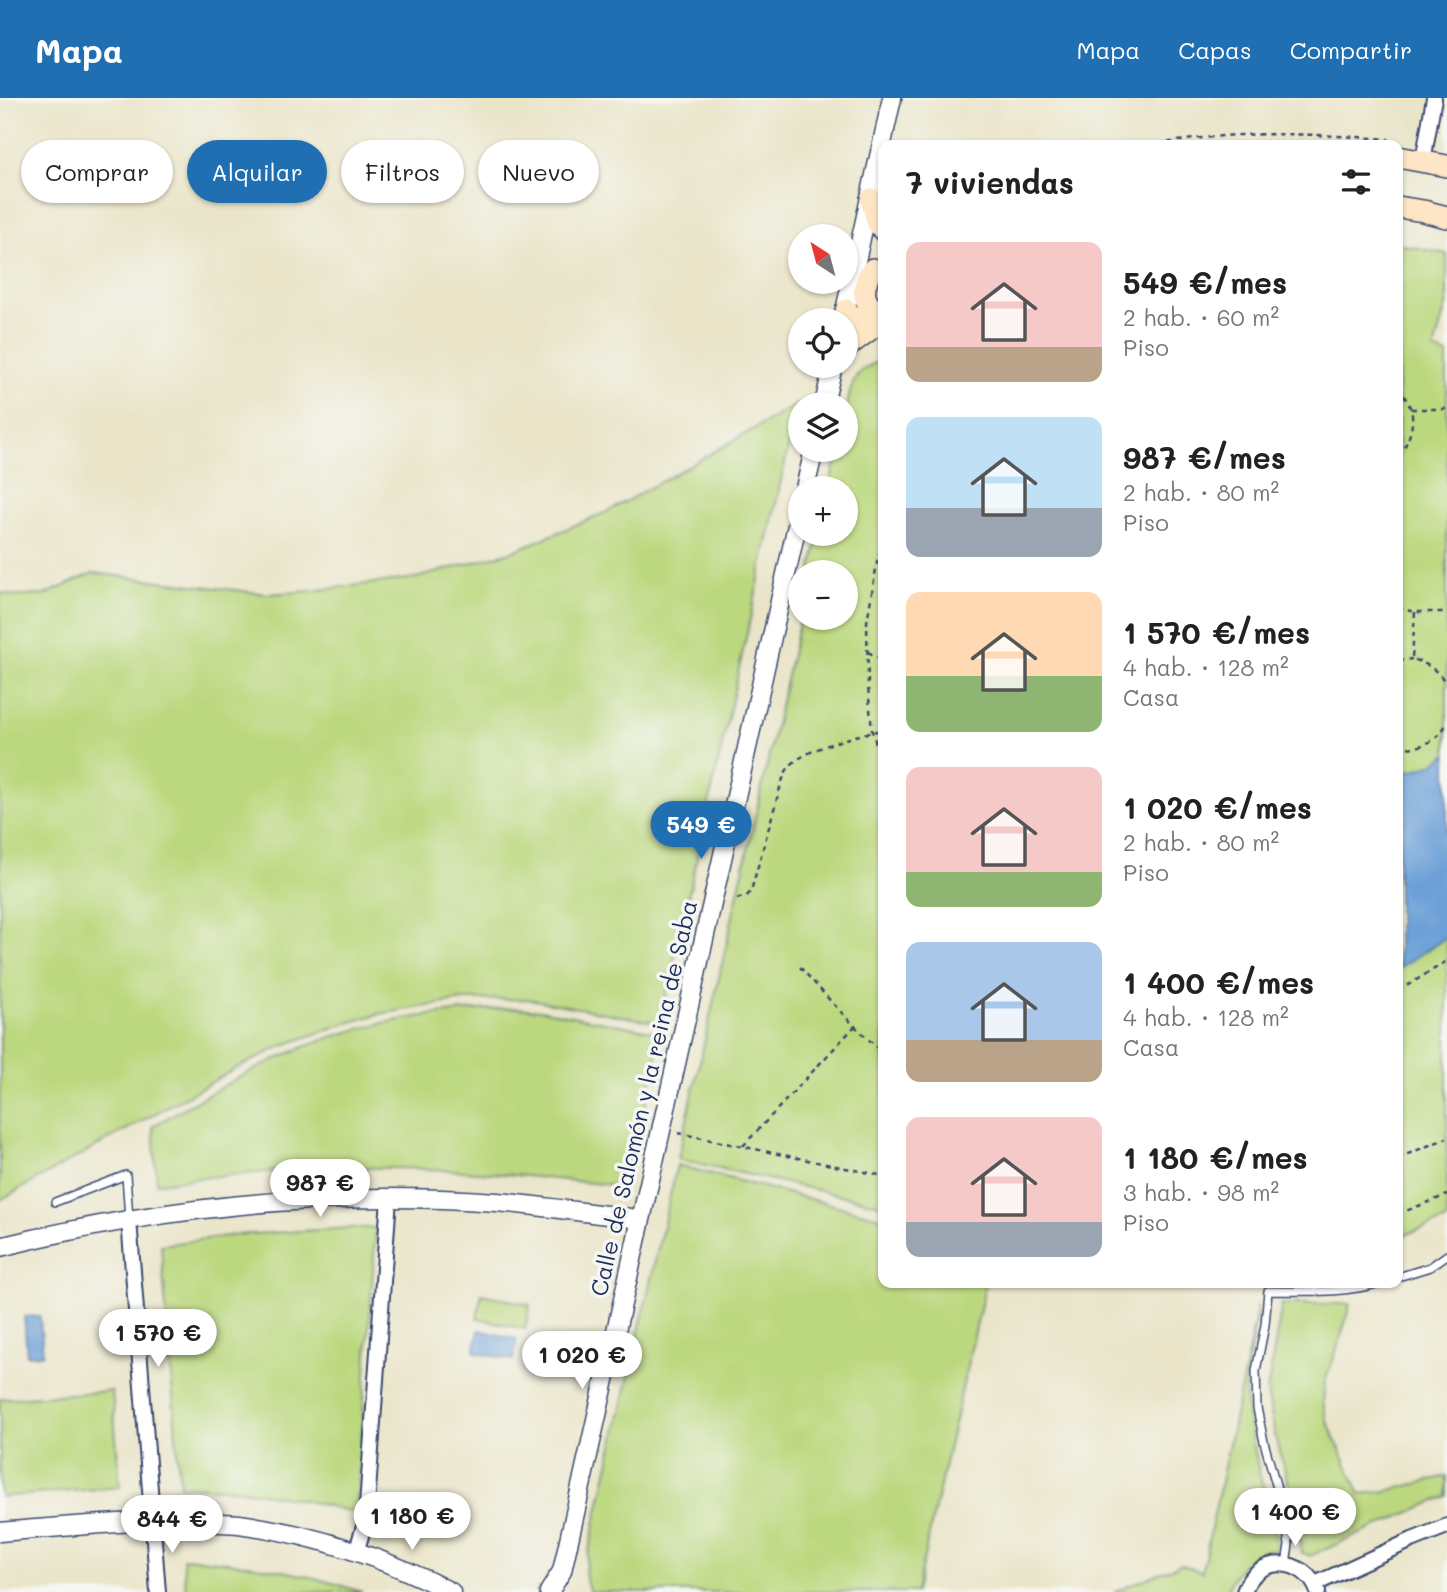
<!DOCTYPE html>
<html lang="es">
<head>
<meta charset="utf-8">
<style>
	:root { --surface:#fff; --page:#f2f2f2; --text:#222; --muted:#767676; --accent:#1f6fb2 }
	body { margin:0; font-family:Mali,sans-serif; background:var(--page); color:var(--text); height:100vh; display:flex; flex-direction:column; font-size:26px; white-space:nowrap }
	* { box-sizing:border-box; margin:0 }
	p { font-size:23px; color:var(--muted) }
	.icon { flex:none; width:38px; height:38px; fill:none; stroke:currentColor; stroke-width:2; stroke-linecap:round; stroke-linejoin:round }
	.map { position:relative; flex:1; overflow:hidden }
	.sheet { position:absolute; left:878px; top:42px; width:525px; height:1148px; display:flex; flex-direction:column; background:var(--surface); border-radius:14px; box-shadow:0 2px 5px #0004 }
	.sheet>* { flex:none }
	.top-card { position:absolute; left:21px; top:42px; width:665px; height:63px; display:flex; gap:14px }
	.needle { width:46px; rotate:324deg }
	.buttons { position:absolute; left:788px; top:126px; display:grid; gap:14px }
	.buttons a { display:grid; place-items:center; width:70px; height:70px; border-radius:50%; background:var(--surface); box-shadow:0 2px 5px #0004; font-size:35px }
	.price { position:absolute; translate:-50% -60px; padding:0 16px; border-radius:24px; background:#fff; color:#222; font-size:23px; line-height:46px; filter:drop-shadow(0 2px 4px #0008) }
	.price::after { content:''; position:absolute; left:50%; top:42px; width:21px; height:16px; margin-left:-10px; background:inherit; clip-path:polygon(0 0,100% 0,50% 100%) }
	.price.selected { background:var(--accent); color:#fff }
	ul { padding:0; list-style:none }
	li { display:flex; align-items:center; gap:21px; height:175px; padding:0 28px }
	li span { display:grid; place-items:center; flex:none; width:196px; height:140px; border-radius:14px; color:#555 }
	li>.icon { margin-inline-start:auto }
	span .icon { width:84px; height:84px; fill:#fffc; stroke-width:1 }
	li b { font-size:30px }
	h2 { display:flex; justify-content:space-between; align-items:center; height:84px; padding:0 28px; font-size:30px }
	.pill { padding:0 24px; border-radius:32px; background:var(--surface); box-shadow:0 2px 5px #0004; font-size:24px; line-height:63px }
	.pill.selected { background:var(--accent); color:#fff }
	header { display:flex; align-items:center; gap:42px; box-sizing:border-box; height:98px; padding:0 35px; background:var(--accent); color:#fff }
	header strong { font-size:33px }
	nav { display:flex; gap:38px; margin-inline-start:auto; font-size:24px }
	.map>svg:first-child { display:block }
	.green { fill:#bbd87e; stroke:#6b846e; stroke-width:2 }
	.water { fill:#6a9fd7; stroke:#42679a; stroke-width:2 }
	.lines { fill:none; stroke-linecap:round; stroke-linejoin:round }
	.service-casing { stroke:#3a4a6e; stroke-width:10 }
	.minor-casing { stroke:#3a4a6e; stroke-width:18 }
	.tertiary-casing { stroke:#3a4a6e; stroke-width:21 }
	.secondary-casing { stroke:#3a4a6e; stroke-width:24 }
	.path { stroke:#3a4a6e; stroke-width:2.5; stroke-dasharray:5 5; stroke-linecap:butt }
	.service { stroke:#fff; stroke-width:7 }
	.minor { stroke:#fff; stroke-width:14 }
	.tertiary { stroke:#fff; stroke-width:18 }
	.secondary { stroke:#fde5c5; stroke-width:21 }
	.labels { text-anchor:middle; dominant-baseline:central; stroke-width:7; stroke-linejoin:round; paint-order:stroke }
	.street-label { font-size:23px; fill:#1b2f5e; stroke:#f6f6f2 }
</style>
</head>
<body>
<header>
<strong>Mapa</strong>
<nav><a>Mapa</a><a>Capas</a><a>Compartir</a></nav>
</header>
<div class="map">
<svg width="1447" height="1494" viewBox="0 0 1447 1494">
	<rect width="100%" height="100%" fill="#f6f6f2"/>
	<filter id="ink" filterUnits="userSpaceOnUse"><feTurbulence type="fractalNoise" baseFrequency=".0143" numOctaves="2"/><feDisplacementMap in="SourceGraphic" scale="14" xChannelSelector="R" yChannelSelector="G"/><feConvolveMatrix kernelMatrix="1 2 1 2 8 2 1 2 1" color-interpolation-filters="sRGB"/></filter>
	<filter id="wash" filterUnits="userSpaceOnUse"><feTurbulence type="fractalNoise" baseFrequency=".00686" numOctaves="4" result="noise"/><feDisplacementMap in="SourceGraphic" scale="28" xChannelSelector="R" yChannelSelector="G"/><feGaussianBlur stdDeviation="1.57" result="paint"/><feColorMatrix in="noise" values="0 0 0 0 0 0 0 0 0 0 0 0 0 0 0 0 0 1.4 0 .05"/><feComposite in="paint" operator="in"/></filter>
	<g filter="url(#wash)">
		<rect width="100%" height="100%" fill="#eae5c9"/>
		<path class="green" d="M1398 146 1447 156V204L1434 252 1447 257V1122L1398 1139Z
			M884 260V1107L678 1061 800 520H845V474H811L819 436H845V390H829L838 352H845C845 333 846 288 859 275 866 268 876 265 884 260Z
			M798 306 660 925 529 901 463 902 379 916 340 927 284 947 237 970 0 1102V495L18 498 44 497 93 475 268 496 310 493 416 480 511 454 607 414Z
			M513 910 540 912 662 935 627 1089C549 1080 471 1071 392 1070 314 1068 235 1076 157 1085L153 1028C202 1000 252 970 304 949 371 922 443 913 513 910Z
			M677 1067 884 1120V1185H986L916 1494H590C586 1485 584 1477 586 1466Z
			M351 1130H376L356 1415C298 1399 240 1389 180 1388L161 1147 235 1137Z
			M482 1196 530 1207 525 1231 477 1220Z
			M1282 1206H1350L1341 1239 1325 1284 1323 1304 1327 1323 1360 1396 1387 1393 1447 1378V1398L1310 1458 1301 1454 1293 1400 1276 1342 1267 1294Z
			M1258 1208 1245 1283 1247 1313 1259 1374 1275 1431 1276 1452C1251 1453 1234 1471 1227 1494H1114L1181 1466 1202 1474Z
			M112 1293 120 1389 0 1399V1301Z
			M183 1460C247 1464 301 1474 362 1494H186Z"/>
		<path class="water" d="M1447 656V839L1398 871V673C1418 673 1432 668 1447 656Z
			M40 1218 43 1256 27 1257 24 1219Z
			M479 1232 517 1241 513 1262 474 1254Z"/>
	</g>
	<g filter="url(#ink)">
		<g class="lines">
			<defs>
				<path id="service" d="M55 1104 126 1077 129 1121
					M1398 1179 1430 1169 1447 1157
					M1286 1466 1289 1447 1285 1419 1264 1344 1257 1310 1256 1273 1265 1227 1268 1193C1306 1193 1344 1196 1380 1185"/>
				<path id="minor" d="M1423 63 1434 0
					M129 1122 158 1494
					M356 1454 366 1422 389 1100
					M1315 1486 1412 1442 1447 1428
					M1244 1494C1256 1456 1305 1458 1318 1494"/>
				<path id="tertiary" d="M843 222 892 0
					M824 306 833 268
					M805 390 814 352
					M0 1149C162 1108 330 1092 497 1104 545 1108 592 1116 640 1121
					M0 1434C67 1429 135 1421 202 1424 214 1425 227 1425 239 1426 312 1436 385 1460 451 1494
					M549 1494 562 1473 800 414"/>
				<path id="secondary" d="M1398 59 1447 68
					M871 101 878 126 884 133
					M1398 109 1423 113 1447 119
					M873 171C861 187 860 211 884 214
					M846 212C859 227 865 228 883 219
					M845 250 884 221"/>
			</defs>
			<use href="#service" class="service-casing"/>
			<use href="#minor" class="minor-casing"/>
			<use href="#tertiary" class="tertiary-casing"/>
			<use href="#secondary" class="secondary-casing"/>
			<path class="path" d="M1148 47C1166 45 1184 42 1202 40 1264 33 1327 37 1389 41
				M1398 289C1402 295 1407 302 1410 309 1416 324 1409 346 1398 357
				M1411 311H1447
				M884 443 878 459 867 524 868 589 872 633 884 670
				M1398 510 1415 514H1447
				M1415 514 1412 561C1427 565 1439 573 1447 587
				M868 554 884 563
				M1398 563 1412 561
				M1398 649C1420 652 1437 644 1447 625
				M737 801 748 797 751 793 780 690C783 681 785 672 792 666 807 651 863 634 884 632
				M800 869C826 898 853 929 884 955
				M1398 892 1410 886 1447 863
				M678 1035 884 1078
				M743 1048 855 928
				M1398 1060 1447 1040
				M1398 1116 1447 1097"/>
			<use href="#service" class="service"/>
			<use href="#minor" class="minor"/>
			<use href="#tertiary" class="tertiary"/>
			<use href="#secondary" class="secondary"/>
		</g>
	</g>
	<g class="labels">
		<g class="street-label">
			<text transform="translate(643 1000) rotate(-77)">Calle de Salomón y la reina de Saba</text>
		</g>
	</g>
</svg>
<div class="buttons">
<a><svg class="needle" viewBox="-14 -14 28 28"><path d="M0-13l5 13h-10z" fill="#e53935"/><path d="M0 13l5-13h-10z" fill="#767676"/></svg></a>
<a><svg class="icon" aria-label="locate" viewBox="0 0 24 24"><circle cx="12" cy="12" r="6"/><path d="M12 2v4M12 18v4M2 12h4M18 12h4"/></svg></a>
<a><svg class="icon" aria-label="layers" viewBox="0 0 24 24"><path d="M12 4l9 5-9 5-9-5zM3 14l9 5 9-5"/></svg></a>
<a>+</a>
<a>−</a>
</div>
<b class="price selected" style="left:701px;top:763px">549 €</b>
<b class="price" style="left:320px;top:1121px">987 €</b>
<b class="price" style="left:158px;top:1271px">1 570 €</b>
<b class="price" style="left:582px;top:1293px">1 020 €</b>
<b class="price" style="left:1295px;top:1450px">1 400 €</b>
<b class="price" style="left:412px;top:1454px">1 180 €</b>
<b class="price" style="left:172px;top:1457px">844 €</b>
<div class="top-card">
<a class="pill">Comprar</a>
<a class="pill selected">Alquilar</a>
<a class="pill">Filtros</a>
<a class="pill">Nuevo</a>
</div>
<section class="sheet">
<h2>7 viviendas<svg class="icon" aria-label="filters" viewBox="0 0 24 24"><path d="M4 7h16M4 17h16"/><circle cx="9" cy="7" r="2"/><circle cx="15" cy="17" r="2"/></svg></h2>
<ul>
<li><span style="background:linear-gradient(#f6c9c9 75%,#b9a48a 0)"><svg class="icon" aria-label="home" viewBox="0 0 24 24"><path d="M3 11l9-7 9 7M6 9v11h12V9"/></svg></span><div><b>549 €/mes</b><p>2 hab. · 60 m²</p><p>Piso</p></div></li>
<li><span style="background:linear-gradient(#bfe0f5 65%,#9aa5b1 0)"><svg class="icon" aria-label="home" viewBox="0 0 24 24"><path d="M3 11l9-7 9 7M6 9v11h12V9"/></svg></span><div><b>987 €/mes</b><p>2 hab. · 80 m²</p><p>Piso</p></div></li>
<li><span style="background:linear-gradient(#ffd9b3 60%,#8fb573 0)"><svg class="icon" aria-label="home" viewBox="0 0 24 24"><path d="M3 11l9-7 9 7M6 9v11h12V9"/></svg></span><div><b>1 570 €/mes</b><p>4 hab. · 128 m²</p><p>Casa</p></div></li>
<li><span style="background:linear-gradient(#f6c9c9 75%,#8fb573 0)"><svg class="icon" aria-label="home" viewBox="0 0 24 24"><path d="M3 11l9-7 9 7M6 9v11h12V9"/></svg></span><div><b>1 020 €/mes</b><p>2 hab. · 80 m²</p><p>Piso</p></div></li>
<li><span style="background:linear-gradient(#a9c7e8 70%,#b9a48a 0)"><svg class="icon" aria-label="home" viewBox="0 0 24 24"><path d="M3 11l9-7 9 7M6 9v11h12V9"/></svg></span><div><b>1 400 €/mes</b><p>4 hab. · 128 m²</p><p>Casa</p></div></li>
<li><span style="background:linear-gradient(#f6c9c9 75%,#9aa5b1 0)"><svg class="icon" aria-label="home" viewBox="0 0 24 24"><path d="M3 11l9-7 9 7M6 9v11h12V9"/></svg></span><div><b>1 180 €/mes</b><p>3 hab. · 98 m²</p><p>Piso</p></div></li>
</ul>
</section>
</div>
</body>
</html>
